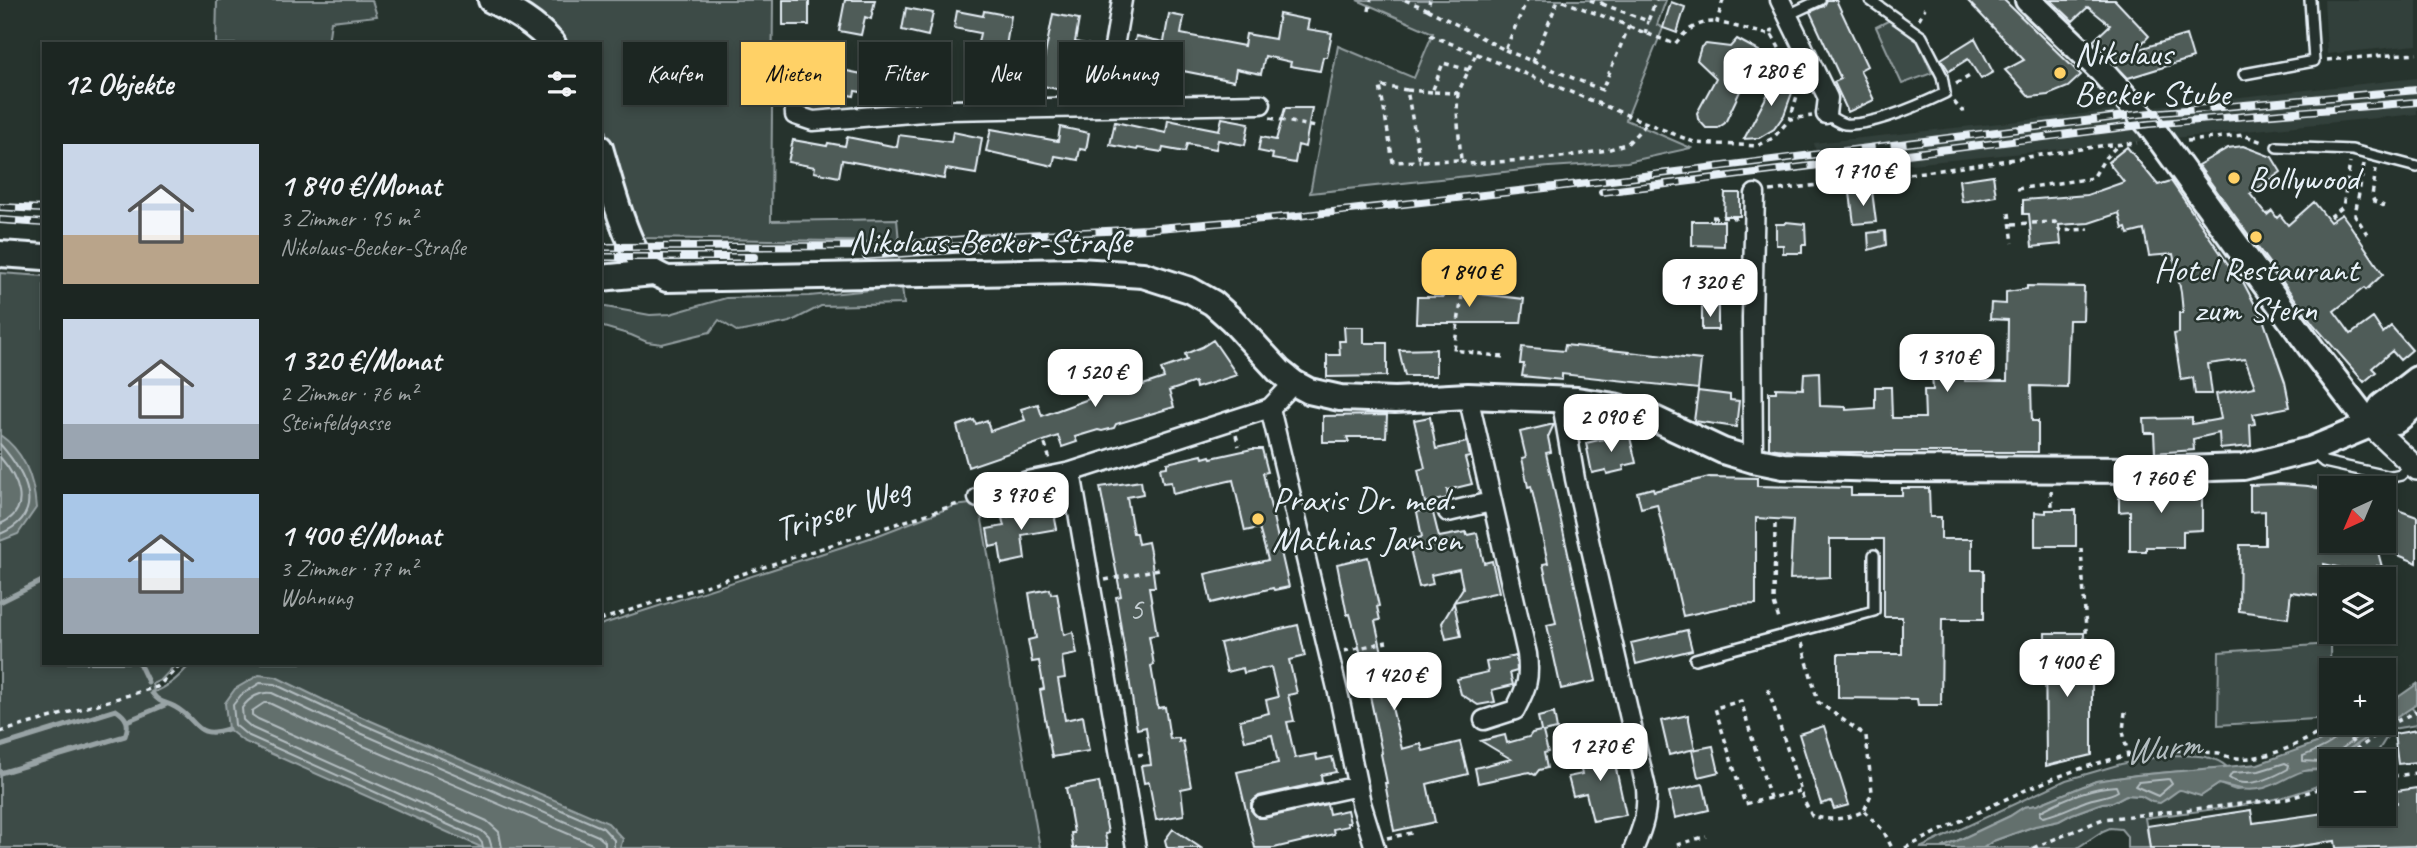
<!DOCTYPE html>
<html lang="de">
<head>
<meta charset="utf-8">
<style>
	:root { --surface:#1c2622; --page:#252e2a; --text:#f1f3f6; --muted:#a0a5a5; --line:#3a4340; --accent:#ffd166 }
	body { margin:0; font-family:Caveat,sans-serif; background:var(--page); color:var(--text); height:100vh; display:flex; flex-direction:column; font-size:26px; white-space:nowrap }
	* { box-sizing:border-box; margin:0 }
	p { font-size:23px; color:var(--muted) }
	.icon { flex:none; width:38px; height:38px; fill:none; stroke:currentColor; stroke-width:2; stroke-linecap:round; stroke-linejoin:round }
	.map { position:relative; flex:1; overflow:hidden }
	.details { position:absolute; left:42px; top:42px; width:560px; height:623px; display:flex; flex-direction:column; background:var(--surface); border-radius:0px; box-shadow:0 4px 10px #0003,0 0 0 2px var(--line) }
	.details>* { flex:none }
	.guide { position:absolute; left:623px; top:42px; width:665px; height:63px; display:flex; gap:14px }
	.needle { width:46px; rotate:224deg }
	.fabs { position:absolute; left:2319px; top:476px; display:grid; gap:14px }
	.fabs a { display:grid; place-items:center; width:77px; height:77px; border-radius:0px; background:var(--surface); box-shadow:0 4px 10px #0003,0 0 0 2px var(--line); font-size:35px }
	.price { position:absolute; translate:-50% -60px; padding:0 16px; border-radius:14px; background:#fff; color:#222; font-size:23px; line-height:46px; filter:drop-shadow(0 2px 4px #0008) }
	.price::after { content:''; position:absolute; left:50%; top:42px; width:21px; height:16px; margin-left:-10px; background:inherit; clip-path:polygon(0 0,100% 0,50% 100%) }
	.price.on { background:var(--accent); color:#111 }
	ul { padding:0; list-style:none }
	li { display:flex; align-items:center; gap:21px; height:175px; padding:0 21px }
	li span { display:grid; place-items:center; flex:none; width:196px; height:140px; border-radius:0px; color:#555 }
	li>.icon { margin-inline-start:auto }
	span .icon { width:84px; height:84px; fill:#fffc; stroke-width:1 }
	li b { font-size:30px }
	h2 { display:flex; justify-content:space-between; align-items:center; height:84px; padding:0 21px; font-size:30px }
	.chip { padding:0 24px; border-radius:0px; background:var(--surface); box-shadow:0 4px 10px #0003,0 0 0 2px var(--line); font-size:24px; line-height:63px }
	.chip.on { background:var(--accent); color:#111 }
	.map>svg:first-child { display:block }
	.built { fill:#333f3a }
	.green { fill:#3e4b47; stroke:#939ea0; stroke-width:2 }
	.water { fill:#636f6d; stroke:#98a3a5; stroke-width:2 }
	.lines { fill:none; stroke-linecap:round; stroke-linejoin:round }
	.shore { stroke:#b3bdc0; stroke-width:2 }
	.stream { stroke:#98a3a5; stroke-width:5 }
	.building { fill:#505c59; stroke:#e8f1f8; stroke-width:2 }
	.service-casing { stroke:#e8f1f8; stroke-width:14 }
	.minor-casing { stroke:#e8f1f8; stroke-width:23 }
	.tertiary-casing { stroke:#e8f1f8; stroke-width:26 }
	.secondary-casing { stroke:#e8f1f8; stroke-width:30 }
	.path { stroke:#e8f1f8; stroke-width:3.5; stroke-dasharray:5 5; stroke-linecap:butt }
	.service { stroke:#26332d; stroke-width:9 }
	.minor { stroke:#26332d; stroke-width:18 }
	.tertiary { stroke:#26332d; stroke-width:21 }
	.secondary { stroke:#26332d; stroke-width:24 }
	.rail-casing { stroke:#e8f1f8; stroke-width:8 }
	.rail { stroke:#26332d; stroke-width:5; stroke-dasharray:16; stroke-linecap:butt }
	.poi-dot { fill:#ffd166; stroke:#26332d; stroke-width:2.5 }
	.labels { text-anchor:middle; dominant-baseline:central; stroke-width:5; stroke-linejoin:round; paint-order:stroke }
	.number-label { font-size:32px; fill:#c2ccd0 }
	.poi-label { font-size:35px; fill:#e8f1f8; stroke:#26332d; text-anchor:start }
	.street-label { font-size:35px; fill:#e8f1f8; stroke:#26332d }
	.water-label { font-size:37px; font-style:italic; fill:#b3bdc0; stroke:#26332d }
</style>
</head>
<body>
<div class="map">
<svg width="2417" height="848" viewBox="0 0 2417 848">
	<rect width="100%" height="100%" fill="#26332d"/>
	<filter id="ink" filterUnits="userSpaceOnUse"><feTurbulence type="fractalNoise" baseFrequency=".0143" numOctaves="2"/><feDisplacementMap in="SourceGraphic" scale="14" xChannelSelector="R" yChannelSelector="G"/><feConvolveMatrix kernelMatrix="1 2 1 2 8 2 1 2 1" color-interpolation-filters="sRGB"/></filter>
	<g filter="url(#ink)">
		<path class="built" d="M2324 0H2417V45L2327 54Z
			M2417 78V114L1820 173 1814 143Z"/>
		<path class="green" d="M217 0H372L377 16 331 21 328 44H216Z
			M511 0H773L771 221 897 219 899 242 641 238 600 114V44H562Z
			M1357 0H1666L1657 25 1663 28 1626 120 1691 148 1627 162 1549 167 1310 193 1338 46 1414 78 1433 33Z
			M1890 20 1918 41 1932 73 1902 84 1876 27Z
			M0 273 44 276V663H177L161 680 152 684 154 692C170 686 180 676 191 663H600V625L876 536 954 506 979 503 1040 848H0Z
			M902 287 904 304 821 306 790 322 738 332 719 320 710 332 662 344 647 342 631 335 600 326V306L650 315 670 314 726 298 809 296Z
			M2330 644 2331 718 2218 725 2219 652Z
			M2411 707 2417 714V725L2392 729 2373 759 2334 761Z
			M2169 755C2189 756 2212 753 2227 767L2137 775 2096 781 2037 805 2024 807 2010 816 1942 848H1920L2066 780 2121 764Z
			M2331 763V780C2275 807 2206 809 2145 818L2150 848H2127V836L2121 829 2110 828 2103 831 2077 848H1983L1993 841 2035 826 2059 821 2072 814 2102 803 2113 802 2126 795 2141 796 2182 789 2201 796 2219 784 2236 790 2264 788 2298 771 2323 770Z"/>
		<path class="water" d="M0 435C25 452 34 480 36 508L18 534 0 541Z
			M259 675 276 677 334 705 608 823 623 839 620 848H483L243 741 228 729 225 703 235 689Z
			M2417 684V704L2331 761 2323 770C2296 767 2287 782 2264 788 2246 792 2236 788 2219 784L2201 796C2170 788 2188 786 2160 803L2152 802 2141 796 2126 795 2113 802 2102 803 2072 814 2059 821 2035 826 1993 841 1983 848H1942L2010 816 2024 807 2037 805 2096 781 2137 775 2258 764 2319 742 2343 723H2384V707Z"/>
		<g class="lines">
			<path class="shore" d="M0 444C25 473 49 514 0 534
				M0 457C17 477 34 510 0 524
				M2347 723C2344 740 2318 750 2303 756V761L2320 762 2330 758 2375 723
				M2285 763 2289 765 2288 769C2272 778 2246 790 2229 778L2232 773 2259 771Z
				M2169 779 2172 784 2158 796 2135 786 2138 782Z
				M2116 786 2118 791C2109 797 2096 797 2086 801 2071 807 2058 814 2043 817L2040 815 2041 811C2063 799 2091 787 2116 786Z
				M483 848 482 843 478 838 247 735 235 725 233 705 241 695 260 683 274 684 332 711 603 828 614 840V848
				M492 848 489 838 482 831 252 728 243 720 242 708C249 698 260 691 272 693L328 719 598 836 605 842V848
				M502 848 499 832 487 821 258 719 252 715V711L264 703H269L324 729 592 844 594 848"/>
			<path class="stream" d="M0 602 44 580
				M139 663 148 682
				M152 693C161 705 165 701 175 707 199 720 194 740 228 729
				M127 721 165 705
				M0 746 116 710C127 717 130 724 125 736L0 773"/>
		</g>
		<path class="building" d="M783 0H809V25H783Z
			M845 0H875L871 19 865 17 861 35 839 31Z
			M1827 0H1836L1867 66 1860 70 1874 100 1848 112 1834 82 1841 79 1810 12 1824 6Z
			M1967 0H2004L2081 75 2068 87 2048 95 2030 97 2005 70 2024 60Z
			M2051 0H2115L2149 36 2136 50 2186 35 2193 58 2128 78 2093 41 2110 25 2088 7 2073 21Z
			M1671 2 1685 7 1677 33 1663 28Z
			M906 8 933 13 928 36 902 30Z
			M957 11 983 16 984 11 1011 16 1000 82 994 80 992 91 969 87 980 33 954 28Z
			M1053 14 1079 19 1075 42 1100 47 1095 70 1072 66 1070 80 1063 78 1061 90 1039 85Z
			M1169 14 1184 17 1181 34 1244 46 1246 34 1275 39 1279 14 1309 20 1307 29 1332 33 1327 57H1323L1320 71 1290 66 1291 62 1265 56 1261 74 1236 69 1234 81 1183 71 1180 84 1156 81 1155 87 1127 82 1136 36 1164 42Z
			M1975 38 1993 72 1981 79 1968 59 1949 71 1941 59Z
			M1737 39 1759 51 1725 123 1718 128H1706L1698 119 1697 113 1716 78 1697 60 1701 47 1706 44 1730 47Z
			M874 64 895 69 896 64 924 70 921 87 915 85 912 97 885 91 884 96 855 91 854 96 827 91 832 68 872 76Z
			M1761 72 1794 87 1784 115 1774 129 1759 138 1744 139 1770 90Z
			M1285 108H1312L1305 147 1298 145 1295 163 1272 159 1273 154 1258 151 1261 137 1276 140Z
			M1222 118 1249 123 1245 145 1218 140 1216 149 1187 144 1185 152 1163 148 1162 152 1138 148 1137 150 1110 145 1115 122 1166 133 1168 120 1219 130Z
			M1060 127 1089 133 1086 150 1080 149 1078 160 1055 156 1053 166 986 151 991 129 1058 141Z
			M953 132 982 138 976 174 946 169 944 179 842 160 839 177 814 172 815 167 788 162 793 140 827 146 828 143 845 146 847 137 897 147 899 135 951 142Z
			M2243 146 2272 157 2281 172 2250 194 2267 215 2272 211 2277 218 2280 215 2288 225 2314 202 2330 222 2342 214 2350 225 2383 274 2366 290 2364 288 2334 311 2351 334 2373 318 2383 333 2391 326 2412 350 2400 360 2392 351 2372 368 2376 372 2364 382 2314 325 2198 165 2228 148Z
			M2127 147 2158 185 2171 181 2237 277 2240 276 2264 322 2285 382 2290 407 2253 414 2255 424 2250 425 2251 446 2220 449 2219 433 2193 439 2194 450 2155 453 2154 433H2145L2144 419 2192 418V424L2221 419 2216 394 2255 387 2245 359 2208 364 2212 394H2195L2193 378 2181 380 2174 334 2179 333V313H2183L2181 292 2173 254 2149 256 2144 230 2128 234 2126 228 2123 229 2119 213 2089 223 2059 225 2061 244 2032 247 2029 214H2023V200L2087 195 2124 182 2108 162Z
			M1993 175 1996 196 1962 202 1959 180Z
			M1872 191 1876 222 1854 224 1850 193Z
			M1725 193H1740V216H1724Z
			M1692 221H1724V246L1692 245Z
			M1786 222 1805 224 1806 245H1802V253H1783V245H1776V224H1784Z
			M1885 231 1886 245 1869 250 1868 233Z
			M1711 271H1736V303H1711Z
			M2027 286 2084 287 2083 320H2069L2067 387 2031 386 2032 421H2038V452H1799L1769 448V392H1776V388L1803 389 1804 373 1819 372 1820 406 1846 407V410L1875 408V387H1891L1892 418H1925L1924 390H1933L1932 373 1941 374V365H1950V346L1965 347V381H2007L2008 320 1990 319 1991 303 2006 304V292L2027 289Z
			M1453 291 1524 299 1521 323H1416L1417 297H1443V293Z
			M1702 307H1718V330H1702Z
			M1344 327H1364V343H1387V376L1327 377V355H1340L1339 341H1345Z
			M1213 340 1237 375 1196 388 1195 382 1169 391 1174 407 1116 424 1114 428 1102 431 1098 430 1075 437 1077 442 1062 447 1058 436 968 467 957 426 974 420 976 424 987 420 990 431 1025 420 1021 409 1038 404 1042 416 1113 390 1112 386 1128 380 1131 389 1164 378 1161 369 1187 360 1185 354 1202 347Z
			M1565 345 1701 360 1698 389 1562 374V380L1522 376 1524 364H1520L1522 347 1564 351Z
			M1436 349V376H1405L1399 350Z
			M1698 391 1730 395V400L1739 401 1736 427 1694 421Z
			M1387 415 1386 437H1347L1349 442H1323V416Z
			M1430 417 1436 449 1467 442 1470 457 1465 458 1472 484 1447 490 1448 498 1425 503 1418 470 1425 468 1414 420Z
			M1554 424 1548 437 1551 452 1546 453 1596 681 1561 689 1547 625 1556 623 1543 564 1548 563 1531 486 1528 487 1522 458 1526 457 1520 432Z
			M1629 433 1636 463 1623 466 1624 470 1607 474 1606 470 1592 473 1586 443Z
			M1252 449H1262L1268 472 1263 473 1289 587 1274 590 1273 588 1211 603 1205 574 1268 560 1259 528 1245 531 1233 480 1173 494 1171 482 1163 483 1160 468 1167 467V463L1202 455 1203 458 1210 456 1211 458Z
			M1709 477 1757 478V486L1851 488V495H1902V488H1929L1930 517H1941V539H1972V570H1984V619H1942L1941 705H1918L1917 699 1838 698V654H1902V617H1884V539H1830V577L1790 579 1793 520 1756 518V604L1734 605 1683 616 1657 504 1641 508 1637 492 1653 488 1654 491Z
			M1141 481 1143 494 1127 497 1133 533H1136L1138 544 1148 542 1151 557 1155 587H1149L1157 635 1149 636 1154 665 1151 666 1158 708 1165 707 1170 739 1179 738V742L1183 741 1191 787 1181 789 1184 815 1156 820 1149 782 1144 783 1141 766 1151 765 1146 727 1137 729 1116 597 1121 596 1100 487Z
			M2280 484 2308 486 2331 491V541H2375L2382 567 2377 566 2375 576 2324 564 2320 596 2291 592 2288 618 2239 611 2240 545H2265V511L2250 512V485Z
			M2202 486V530L2183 531V547H2146V551H2130V511L2119 512V489Z
			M2384 505 2417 517V563L2384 549Z
			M1050 506 1059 510 1055 519 1057 529 1022 535 1025 559 1002 564 999 545 990 547 987 529 1004 526 1002 518Z
			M1432 509 1439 537 1466 532 1467 535 1477 533 1484 563 1492 561 1499 592 1454 602 1463 588 1459 569 1431 575 1433 584 1419 587 1408 540 1422 537 1417 512Z
			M2046 510H2076V546H2035V512L2046 513Z
			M1368 557 1379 606 1377 607 1380 620 1375 621 1385 666H1382L1402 749 1421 744 1423 751 1460 742 1468 774 1427 784 1435 822 1394 831 1385 783H1387L1381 754 1382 753 1362 658 1350 614 1347 615 1337 564Z
			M1050 589 1051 594 1057 593 1064 635 1073 632 1077 654 1062 657 1065 678 1058 679 1065 720 1083 716 1089 751 1052 757 1040 690 1044 689 1039 661 1032 662 1028 640 1036 638 1029 593Z
			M1454 603 1461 636 1446 639 1442 623Z
			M1298 625 1305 656 1289 660 1297 693 1288 695 1294 721 1287 722 1295 758 1316 754 1317 760 1332 757 1336 772 1321 775 1322 782 1259 796 1251 803V810L1258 818H1264L1327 804 1329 814 1347 810 1350 823H1347L1348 826 1333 829 1334 834 1274 848H1255L1237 772 1278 763 1272 735 1245 741 1240 720 1269 713 1266 700 1278 697 1271 667 1244 673 1243 668 1227 672 1220 643Z
			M1687 630 1692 650 1636 664 1631 643Z
			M2045 633H2084V683H2092V755L2046 766Z
			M1516 656 1517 671 1510 673 1513 685 1492 690 1495 702 1478 705 1461 694 1457 679 1488 672 1486 662Z
			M1554 713 1557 729 1543 732 1548 752 1544 753 1547 768 1539 770 1535 775 1529 772 1478 783 1475 768 1511 759 1481 741 1505 735 1507 743 1529 737 1532 733 1541 731 1538 717Z
			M1688 715 1695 749 1669 755 1661 721Z
			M1824 726 1849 805 1834 809 1831 801 1821 804 1799 734Z
			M2417 730V762L2398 764 2394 734Z
			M1610 741 1626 815 1593 821 1586 793 1573 796 1568 777 1582 774 1579 759 1587 758 1584 747Z
			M1713 746 1719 772 1698 777 1692 750Z
			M1099 782 1108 833 1105 834 1108 848H1073L1071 833H1074L1066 788Z
			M1703 784 1709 810 1675 818 1669 792Z
			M2417 788V846L2336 848 2335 841 2287 848H2150L2147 826 2251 810 2253 823 2331 812 2384 814V805L2397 803 2396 791Z
			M1173 829 1201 848H1167L1165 840Z"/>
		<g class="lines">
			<defs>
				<path id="service" d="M1788 15 1820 0
					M2244 74 2314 61 2310 0
					M1826 114C1831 117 1839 123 1845 124 1873 126 1920 105 1945 93L1942 76 1922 37 1870 0
					M2277 147 2352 150 2417 167
					M2311 451 2324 462 2392 477 2401 475 2412 464
					M1695 659 1874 611V555"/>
				<path id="minor" d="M1780 0 1828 98 1826 114
					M793 84 795 115 813 121 948 110 1261 104
					M1104 105 1122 0
					M1468 396 1527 654C1530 679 1527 687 1515 710L1484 720
					M1561 398 1575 479 1646 788C1648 811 1643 827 1634 848
					M1270 408 1340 701 1361 803 1375 848
					M1753 460 1752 318 1755 194
					M1071 472 1136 848
					M978 498 1027 481 1071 472 1270 408 1294 383
					M1448 512 1491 502
					M1262 807 1358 786"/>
				<path id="tertiary" d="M2370 425 2417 469"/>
				<path id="secondary" d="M491 0C514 12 536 24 553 44
					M2028 0 2101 70 2149 124 2314 352 2370 425
					M600 148C609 178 625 242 644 265 651 273 659 275 667 279L1078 271 1143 275 1190 290 1213 303 1232 320 1279 371 1294 383 1309 391 1340 398 1395 400 1468 396 1577 400 1614 406 1646 415 1723 451 1753 460 1783 466 1882 469 2150 470 2243 467 2310 450 2370 425 2396 421 2417 403
					M0 254 44 257
					M600 278 653 273
					M2370 425 2382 406 2417 379"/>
			</defs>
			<use href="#service" class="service-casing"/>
			<use href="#minor" class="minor-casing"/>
			<use href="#tertiary" class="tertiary-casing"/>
			<use href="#secondary" class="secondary-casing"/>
			<path class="path" d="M1405 0 1427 9 1430 0
				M1590 0 1602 4 1604 0
				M1723 0 1717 22 1771 35 1773 27
				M1602 4 1648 21 1656 0
				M1427 9 1505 50 1527 0
				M1369 11 1371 0
				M1919 19 1925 8
				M1629 27 1675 44C1686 30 1698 21 1717 22
				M1645 34 1648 21
				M1430 35 1696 143 1757 146 1773 138 1790 119 1812 116
				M1772 35 1800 86 1790 119
				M1505 50 1602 90 1629 26 1560 0
				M2327 60 2417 53
				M1533 62 1558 0
				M1469 70 1443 63 1432 92 1458 93 1476 54
				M1956 84 1973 74
				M1407 90 1380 86 1393 162 1420 161
				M1432 92 1407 90 1420 161 1461 160 1457 111 1458 93
				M1954 102 1962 111 1967 110
				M1270 118 1316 127
				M2187 141 2243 135 2265 143
				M1461 160 1467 164 1555 158 1607 150 1628 143 1646 124
				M2364 164 2355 215 2367 234
				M2376 169 2372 196 2374 201 2384 206
				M2017 189 2093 178 2105 158 2116 147
				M1770 191 1948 169 2100 146 2137 143
				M2009 213 2013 243
				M1712 217 1739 218
				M2330 217 2343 207 2350 163
				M2012 224 2055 222 2060 231 2089 229
				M1503 357 1454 350 1464 282 1511 286
				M1236 435 1239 446
				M1045 444 1050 460
				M2051 491 2052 506
				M1775 524 1774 603 1780 623
				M2081 548 2089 679
				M1105 580 1159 569
				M600 620 961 503
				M1344 651 1387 642
				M1768 689 1804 801 1812 816C1832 821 1845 820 1864 811L1872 792 1866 736 1818 702 1802 643
				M2125 712 2123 731 2128 756
				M2338 723 2358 749 2389 725 2417 711
				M0 732 157 687 183 663
				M1138 755 1149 753
				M2384 774 2387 777 2417 773
				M1770 798 1745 804 1715 708 1741 701 1770 798 1800 791
				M1864 811 1883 830 1892 848
				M1387 838 1416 832
				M1677 845 1706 836
				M1905 848C1982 811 2069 762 2154 751 2175 749 2198 752 2219 753 2250 770 2308 742 2334 723
				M2033 848 2103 819 2287 799 2331 785"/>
			<use href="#service" class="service"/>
			<use href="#minor" class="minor"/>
			<use href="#tertiary" class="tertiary"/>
			<use href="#secondary" class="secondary"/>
			<defs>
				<path id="rail" d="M1602 192 2149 124 2417 102
					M0 207 44 209
					M0 220 44 223
					M600 247 883 246 1003 236 1147 229 1297 216 1563 186 2141 114 2417 90
					M866 256 981 248
					M600 257H754"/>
			</defs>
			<use href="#rail" class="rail-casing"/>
			<use href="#rail" class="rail"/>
		</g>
	</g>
	<g class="poi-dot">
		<circle cx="2060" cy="73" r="7"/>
		<circle cx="2234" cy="178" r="7"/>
		<circle cx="2256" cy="237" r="7"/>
		<circle cx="1258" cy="519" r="7"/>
	</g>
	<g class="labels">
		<g class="number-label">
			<text x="1136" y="608">5</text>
		</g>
		<g class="poi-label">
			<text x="2074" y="53">Nikolaus<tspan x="2074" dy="40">Becker Stube</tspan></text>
			<text x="2248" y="178">Bollywood</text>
			<text x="2256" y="269" text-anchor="middle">Hotel Restaurant<tspan x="2256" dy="40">zum Stern</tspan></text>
			<text x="1272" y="499">Praxis Dr. med.<tspan x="1272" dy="40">Mathias Jansen</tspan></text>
		</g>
		<g class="street-label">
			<text x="990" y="241">Nikolaus-Becker-Straße</text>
			<text transform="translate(842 509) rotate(-18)">Tripser Weg</text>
		</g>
		<g class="water-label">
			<text transform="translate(2162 747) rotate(-7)">Wurm</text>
		</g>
	</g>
</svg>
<div class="fabs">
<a><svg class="needle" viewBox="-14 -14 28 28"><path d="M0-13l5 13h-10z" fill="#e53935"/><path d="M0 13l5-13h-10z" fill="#a0a5a5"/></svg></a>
<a><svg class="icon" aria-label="layers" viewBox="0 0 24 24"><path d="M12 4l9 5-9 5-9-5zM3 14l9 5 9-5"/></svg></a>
<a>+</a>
<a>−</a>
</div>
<b class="price" style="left:1771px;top:108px">1 280 €</b>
<b class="price" style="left:1863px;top:208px">1 710 €</b>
<b class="price on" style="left:1469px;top:309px">1 840 €</b>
<b class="price" style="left:1710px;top:319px">1 320 €</b>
<b class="price" style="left:1947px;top:394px">1 310 €</b>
<b class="price" style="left:1095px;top:409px">1 520 €</b>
<b class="price" style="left:1611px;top:454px">2 090 €</b>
<b class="price" style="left:2161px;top:515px">1 760 €</b>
<b class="price" style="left:1021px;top:532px">3 970 €</b>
<b class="price" style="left:2067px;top:699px">1 400 €</b>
<b class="price" style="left:1394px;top:712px">1 420 €</b>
<b class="price" style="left:1600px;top:783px">1 270 €</b>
<div class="guide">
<a class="chip">Kaufen</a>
<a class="chip on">Mieten</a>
<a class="chip">Filter</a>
<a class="chip">Neu</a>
<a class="chip">Wohnung</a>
</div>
<section class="details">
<h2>12 Objekte<svg class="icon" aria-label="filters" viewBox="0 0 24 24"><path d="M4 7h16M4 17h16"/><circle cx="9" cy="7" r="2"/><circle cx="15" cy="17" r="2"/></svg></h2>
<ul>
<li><span style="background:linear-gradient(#c9d6e8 65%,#b9a48a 0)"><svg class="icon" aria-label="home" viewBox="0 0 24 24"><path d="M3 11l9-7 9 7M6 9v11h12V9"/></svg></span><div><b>1 840 €/Monat</b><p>3 Zimmer · 95 m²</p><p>Nikolaus-Becker-Straße</p></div></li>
<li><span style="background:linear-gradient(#c9d6e8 75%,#9aa5b1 0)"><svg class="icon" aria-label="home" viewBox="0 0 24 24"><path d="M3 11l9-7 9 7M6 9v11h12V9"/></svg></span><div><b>1 320 €/Monat</b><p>2 Zimmer · 76 m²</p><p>Steinfeldgasse</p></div></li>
<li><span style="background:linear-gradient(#a9c7e8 60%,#9aa5b1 0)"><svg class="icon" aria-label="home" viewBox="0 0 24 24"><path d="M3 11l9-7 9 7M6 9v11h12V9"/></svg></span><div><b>1 400 €/Monat</b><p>3 Zimmer · 77 m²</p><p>Wohnung</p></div></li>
</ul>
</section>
</div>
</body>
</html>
